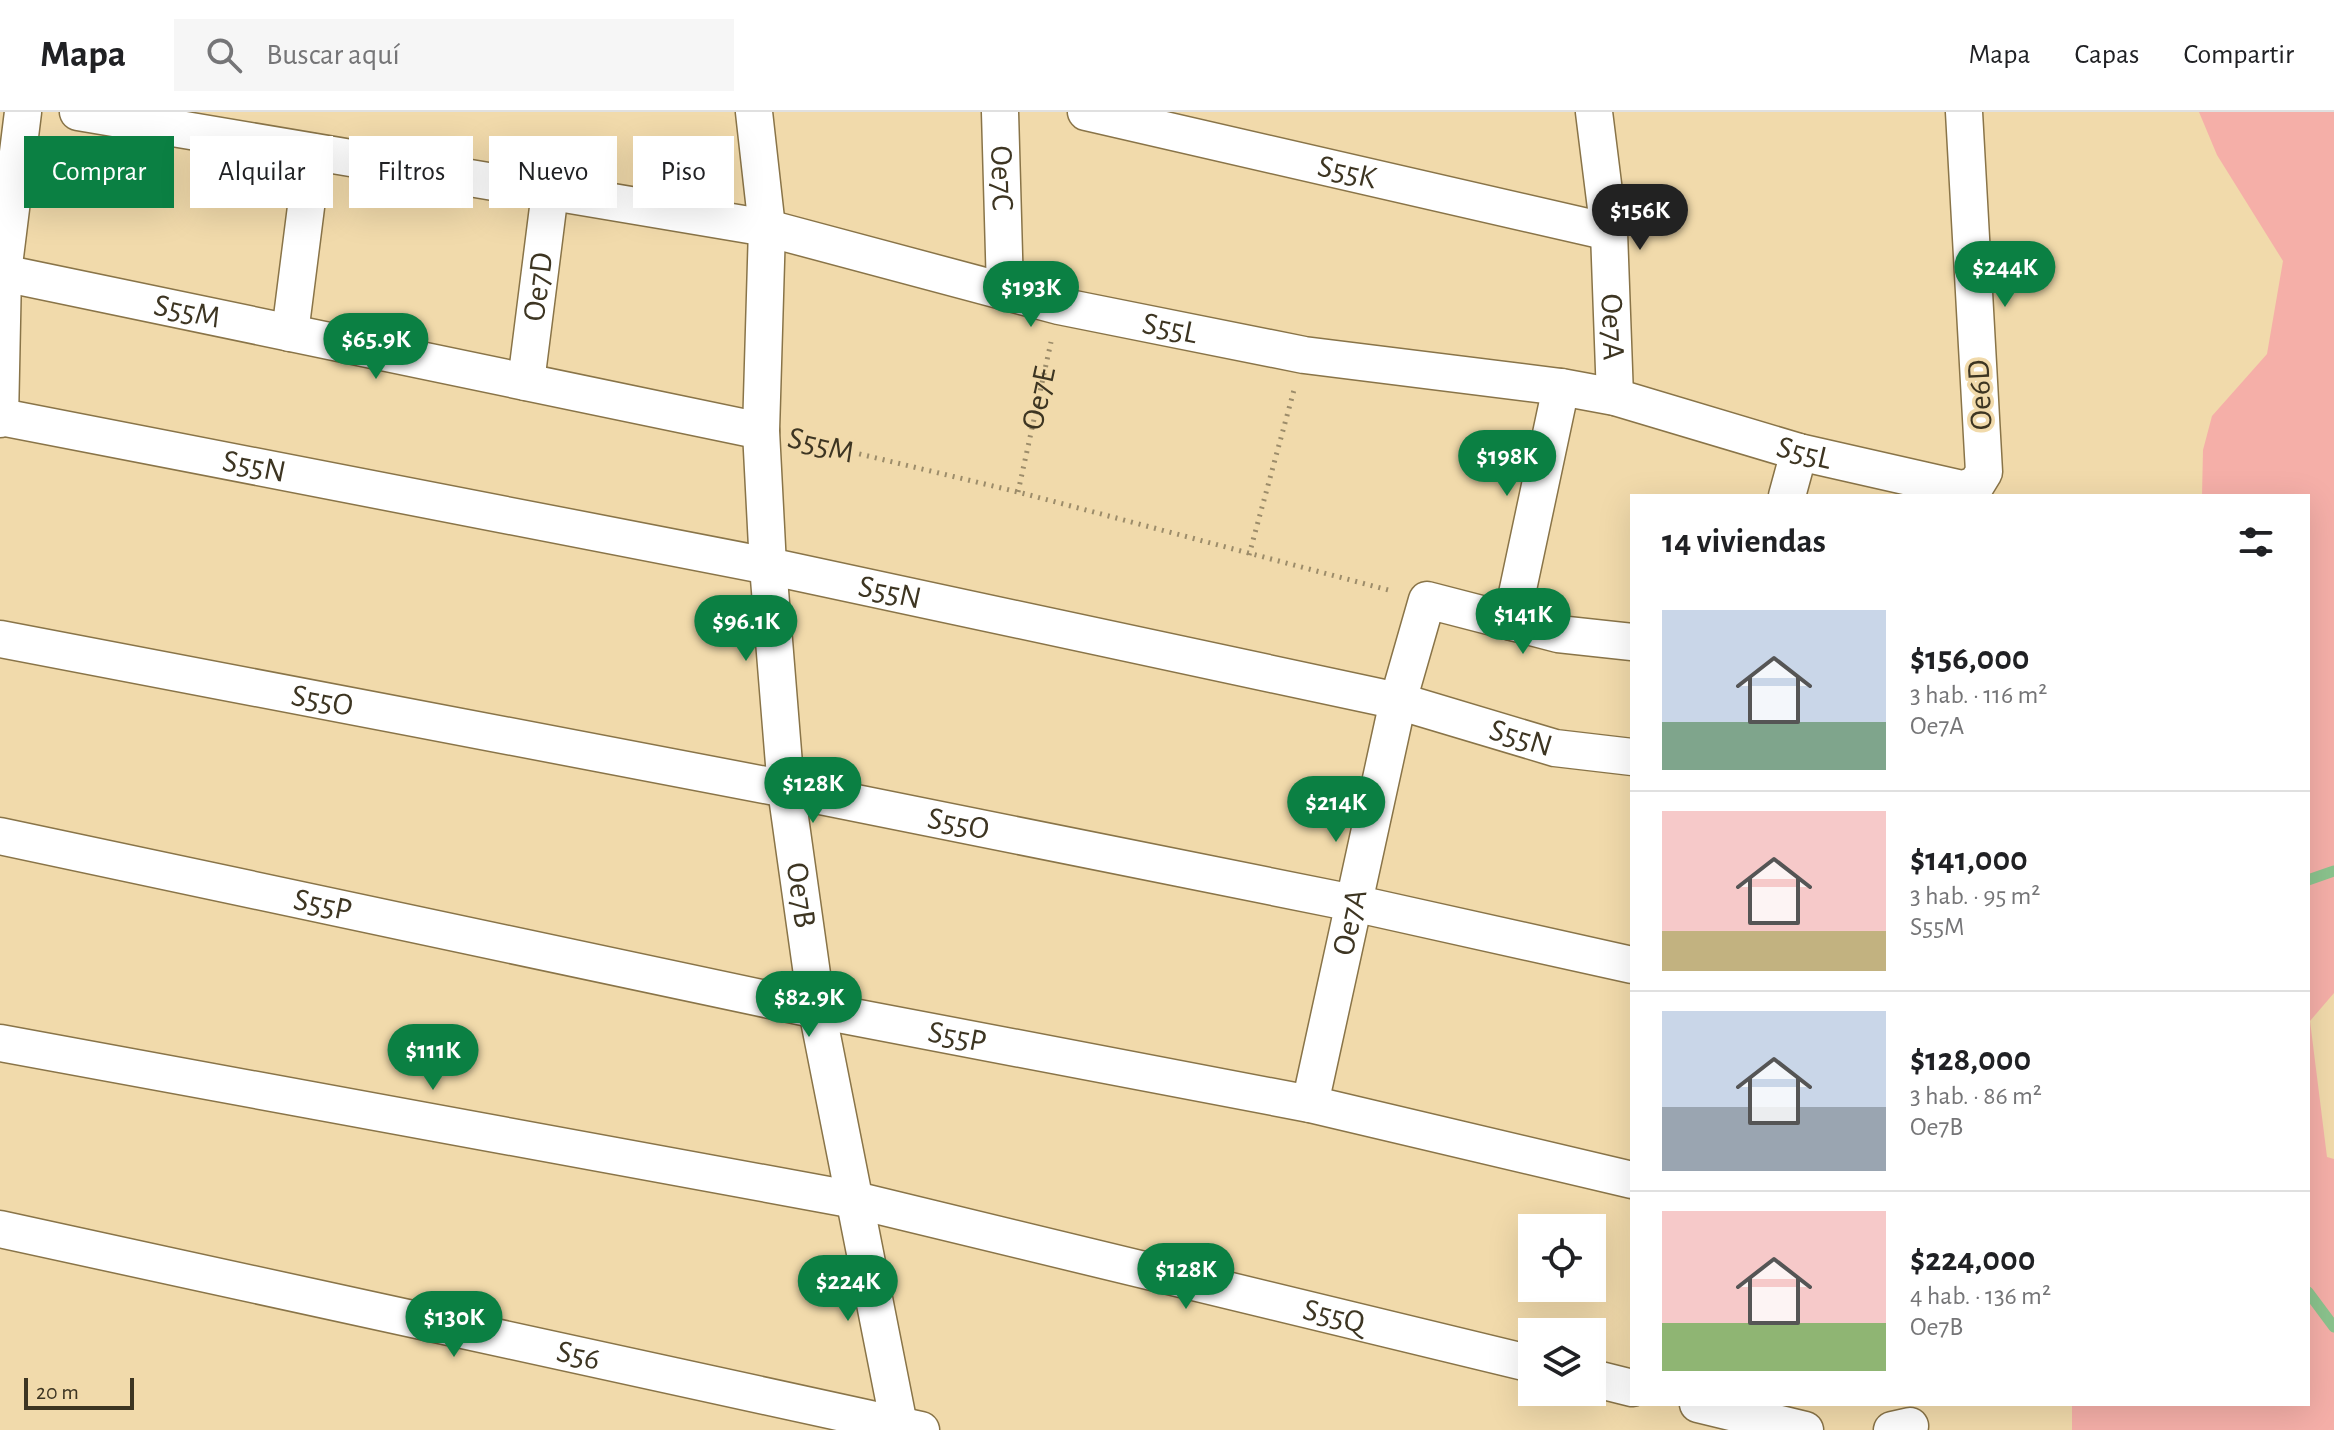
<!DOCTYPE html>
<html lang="es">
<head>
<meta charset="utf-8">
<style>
	:root { --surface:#fff; --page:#f6f6f6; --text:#202124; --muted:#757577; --line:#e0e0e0; --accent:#0b8043 }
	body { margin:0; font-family:"Alegreya Sans",sans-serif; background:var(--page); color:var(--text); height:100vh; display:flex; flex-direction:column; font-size:30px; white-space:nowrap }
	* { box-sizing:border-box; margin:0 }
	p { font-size:26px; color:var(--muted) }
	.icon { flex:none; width:44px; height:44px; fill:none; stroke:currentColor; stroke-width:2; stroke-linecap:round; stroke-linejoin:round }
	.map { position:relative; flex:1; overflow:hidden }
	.drawer { position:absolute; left:1630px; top:382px; width:680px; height:912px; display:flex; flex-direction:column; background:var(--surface); border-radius:0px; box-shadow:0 8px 32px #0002 }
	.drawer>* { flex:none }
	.hud { position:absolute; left:24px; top:24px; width:760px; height:72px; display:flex; gap:16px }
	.controls { position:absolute; left:1518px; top:1102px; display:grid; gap:16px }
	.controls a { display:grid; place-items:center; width:88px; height:88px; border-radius:0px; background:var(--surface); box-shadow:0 8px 32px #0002; font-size:40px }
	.scale { position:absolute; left:24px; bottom:20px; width:110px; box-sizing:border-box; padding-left:8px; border:4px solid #3d3522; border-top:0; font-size:22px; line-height:28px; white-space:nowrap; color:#3d3522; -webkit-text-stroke:6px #f1daab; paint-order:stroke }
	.price { position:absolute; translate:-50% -68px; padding:0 18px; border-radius:28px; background:var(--accent); color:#fff; font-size:26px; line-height:52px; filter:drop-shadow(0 2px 4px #0008) }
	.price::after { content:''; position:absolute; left:50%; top:48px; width:24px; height:18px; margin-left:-12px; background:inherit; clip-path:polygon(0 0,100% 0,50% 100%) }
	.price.on { background:#222; color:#fff }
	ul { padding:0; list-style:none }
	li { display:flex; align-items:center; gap:24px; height:200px; padding:0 32px }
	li+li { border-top:2px solid var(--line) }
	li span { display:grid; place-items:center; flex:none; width:224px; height:160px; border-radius:0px; color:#555 }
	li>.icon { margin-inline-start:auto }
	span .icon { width:96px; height:96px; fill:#fffc; stroke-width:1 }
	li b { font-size:34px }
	h2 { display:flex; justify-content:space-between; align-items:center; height:96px; padding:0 32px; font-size:34px }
	.pill { padding:0 28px; border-radius:0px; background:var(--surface); box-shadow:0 8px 32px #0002; font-size:28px; line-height:72px }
	.pill.on { background:var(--accent); color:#fff }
	header { display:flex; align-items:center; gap:48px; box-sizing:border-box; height:112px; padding:0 40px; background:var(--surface); border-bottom:2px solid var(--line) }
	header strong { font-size:38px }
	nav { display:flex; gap:44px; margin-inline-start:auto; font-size:28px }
	.search { width:560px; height:72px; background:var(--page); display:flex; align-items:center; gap:20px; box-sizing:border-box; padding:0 28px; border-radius:0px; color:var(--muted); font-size:30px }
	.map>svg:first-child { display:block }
	.green { fill:#f5afa8 }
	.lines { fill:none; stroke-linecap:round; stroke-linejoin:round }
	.stream { stroke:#8bc38d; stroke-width:11 }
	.minor-casing { stroke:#897448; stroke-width:39 }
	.path { stroke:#9c8c6a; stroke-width:5; stroke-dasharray:2 6; stroke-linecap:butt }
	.minor { stroke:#fff; stroke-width:36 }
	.labels { text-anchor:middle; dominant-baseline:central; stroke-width:7; stroke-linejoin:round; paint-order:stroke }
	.street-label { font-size:32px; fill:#3d3522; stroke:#f1daab }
</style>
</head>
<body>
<header>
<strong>Mapa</strong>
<div class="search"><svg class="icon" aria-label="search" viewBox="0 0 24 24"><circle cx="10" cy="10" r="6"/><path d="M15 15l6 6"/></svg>Buscar aquí</div>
<nav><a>Mapa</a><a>Capas</a><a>Compartir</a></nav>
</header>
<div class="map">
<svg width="2334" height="1318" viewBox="0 0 2334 1318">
	<rect width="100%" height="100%" fill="#f1daab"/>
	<path class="green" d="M2199 0H2334V881L2310 909 2327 1045 2334 1047V1318H2072V1292H2308V384H2202L2203 338 2212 304 2267 242 2283 149 2217 43Z"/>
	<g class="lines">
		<path class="stream" d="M2308 768 2334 759
			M2308 1180 2334 1215"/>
		<defs>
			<g id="minor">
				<path id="s2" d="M78 0 767 116 1059 194 1304 243 1561 275 1615 285 1799 340 1962 377 1976 373 1984 360 1964 0"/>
				<path id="s3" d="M754 0 767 116 761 319 768 454 786 677 817 898 900 1318"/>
				<path id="s4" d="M1000 0 1005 178"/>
				<path id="s5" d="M1086 0 1609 120"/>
				<path id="s6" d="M1594 0 1609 120 1615 285"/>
				<path id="s7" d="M3 161 761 319"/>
				<path d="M290 221 313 40"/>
				<path id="s8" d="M526 270 550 80"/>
				<path id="s9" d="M1 305 768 454 1398 589 1555 636 1632 645"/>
				<path d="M0 307 3 161 23 0"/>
				<path d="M1787 384 1799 340"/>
				<path d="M1511 510 1561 275"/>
				<path id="s10" d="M0 527 786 677 1353 791 1632 853"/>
				<path id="s11" d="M0 724 817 898 1310 992 1632 1068"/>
				<path id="s12" d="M0 931 855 1088 1532 1252"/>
				<path id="s13" d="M1310 992 1398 589 1427 488 1558 522 1632 530"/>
				<path id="s14" d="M0 1117 921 1318"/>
				<path d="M1592 1266 1632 1276"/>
				<path d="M1698 1292 1805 1318"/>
				<path d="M1892 1318 1910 1314"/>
			</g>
		</defs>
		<use href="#minor" class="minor-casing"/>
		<g class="path">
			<path d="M797 327 1018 380 1392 479"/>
			<path id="s1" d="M1018 380 1051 230"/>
			<path d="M1249 443 1294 278"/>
		</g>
		<use href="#minor" class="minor"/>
	</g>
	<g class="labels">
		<g class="street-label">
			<text stroke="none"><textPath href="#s5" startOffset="268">S55K</textPath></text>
			<text stroke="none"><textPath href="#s4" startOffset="66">Oe7C</textPath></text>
			<text stroke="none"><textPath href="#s8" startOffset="96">Oe7D</textPath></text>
			<text stroke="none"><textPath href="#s7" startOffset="188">S55M</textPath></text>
			<text stroke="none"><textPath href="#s6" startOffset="216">Oe7A</textPath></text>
			<text stroke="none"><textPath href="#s2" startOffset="1114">S55L</textPath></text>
			<text transform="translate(1980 283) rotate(-93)">Oe6D</text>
			<text stroke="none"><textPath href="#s1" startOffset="96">Oe7E</textPath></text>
			<text transform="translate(821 333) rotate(14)">S55M</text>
			<text stroke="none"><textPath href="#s2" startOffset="1762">S55L</textPath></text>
			<text stroke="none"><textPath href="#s9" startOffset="258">S55N</textPath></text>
			<text stroke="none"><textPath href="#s9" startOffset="906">S55N</textPath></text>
			<text stroke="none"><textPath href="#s10" startOffset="328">S55O</textPath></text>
			<text stroke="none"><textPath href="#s9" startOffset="1554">S55N</textPath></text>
			<text stroke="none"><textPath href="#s10" startOffset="976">S55O</textPath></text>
			<text stroke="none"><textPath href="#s3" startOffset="786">Oe7B</textPath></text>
			<text stroke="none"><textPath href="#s11" startOffset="330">S55P</textPath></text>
			<text stroke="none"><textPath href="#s13" startOffset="186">Oe7A</textPath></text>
			<text stroke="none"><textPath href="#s11" startOffset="978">S55P</textPath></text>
			<text stroke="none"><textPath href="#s12" startOffset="1362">S55Q</textPath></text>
			<text stroke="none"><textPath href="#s14" startOffset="592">S56</textPath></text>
		</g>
	</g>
</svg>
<div class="controls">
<a><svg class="icon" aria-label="locate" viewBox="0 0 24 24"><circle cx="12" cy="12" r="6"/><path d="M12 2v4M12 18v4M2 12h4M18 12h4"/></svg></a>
<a><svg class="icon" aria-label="layers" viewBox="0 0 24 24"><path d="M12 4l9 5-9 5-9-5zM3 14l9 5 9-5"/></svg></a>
</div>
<div class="scale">20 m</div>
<b class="price on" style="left:1640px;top:140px">$156K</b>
<b class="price" style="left:2005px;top:197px">$244K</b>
<b class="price" style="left:1031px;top:217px">$193K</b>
<b class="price" style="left:376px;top:269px">$65.9K</b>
<b class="price" style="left:1507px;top:386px">$198K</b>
<b class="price" style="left:1523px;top:544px">$141K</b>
<b class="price" style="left:746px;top:551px">$96.1K</b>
<b class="price" style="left:813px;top:713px">$128K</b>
<b class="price" style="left:1336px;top:732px">$214K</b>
<b class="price" style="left:809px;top:927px">$82.9K</b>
<b class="price" style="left:433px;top:980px">$111K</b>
<b class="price" style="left:1186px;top:1199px">$128K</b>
<b class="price" style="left:848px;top:1211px">$224K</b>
<b class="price" style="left:454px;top:1247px">$130K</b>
<div class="hud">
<a class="pill on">Comprar</a>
<a class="pill">Alquilar</a>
<a class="pill">Filtros</a>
<a class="pill">Nuevo</a>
<a class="pill">Piso</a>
</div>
<section class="drawer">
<h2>14 viviendas<svg class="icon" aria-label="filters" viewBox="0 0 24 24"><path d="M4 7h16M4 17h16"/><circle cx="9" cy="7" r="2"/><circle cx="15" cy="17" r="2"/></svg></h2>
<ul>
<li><span style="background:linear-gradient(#c9d6e8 70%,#7fa58c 0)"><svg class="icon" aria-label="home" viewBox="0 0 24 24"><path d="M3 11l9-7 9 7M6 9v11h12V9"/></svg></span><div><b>$156,000</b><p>3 hab. · 116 m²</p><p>Oe7A</p></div></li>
<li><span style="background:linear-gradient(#f6c9c9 75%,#c2b280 0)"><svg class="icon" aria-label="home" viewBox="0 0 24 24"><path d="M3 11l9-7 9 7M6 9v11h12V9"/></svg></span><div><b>$141,000</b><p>3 hab. · 95 m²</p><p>S55M</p></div></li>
<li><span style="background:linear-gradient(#c9d6e8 60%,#9aa5b1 0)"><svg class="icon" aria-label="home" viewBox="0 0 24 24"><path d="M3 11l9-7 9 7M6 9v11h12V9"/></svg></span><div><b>$128,000</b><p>3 hab. · 86 m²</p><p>Oe7B</p></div></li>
<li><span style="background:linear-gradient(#f6c9c9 70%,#8fb573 0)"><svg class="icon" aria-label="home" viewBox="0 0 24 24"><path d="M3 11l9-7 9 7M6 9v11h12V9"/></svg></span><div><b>$224,000</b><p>4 hab. · 136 m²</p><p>Oe7B</p></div></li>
</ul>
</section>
</div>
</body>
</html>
